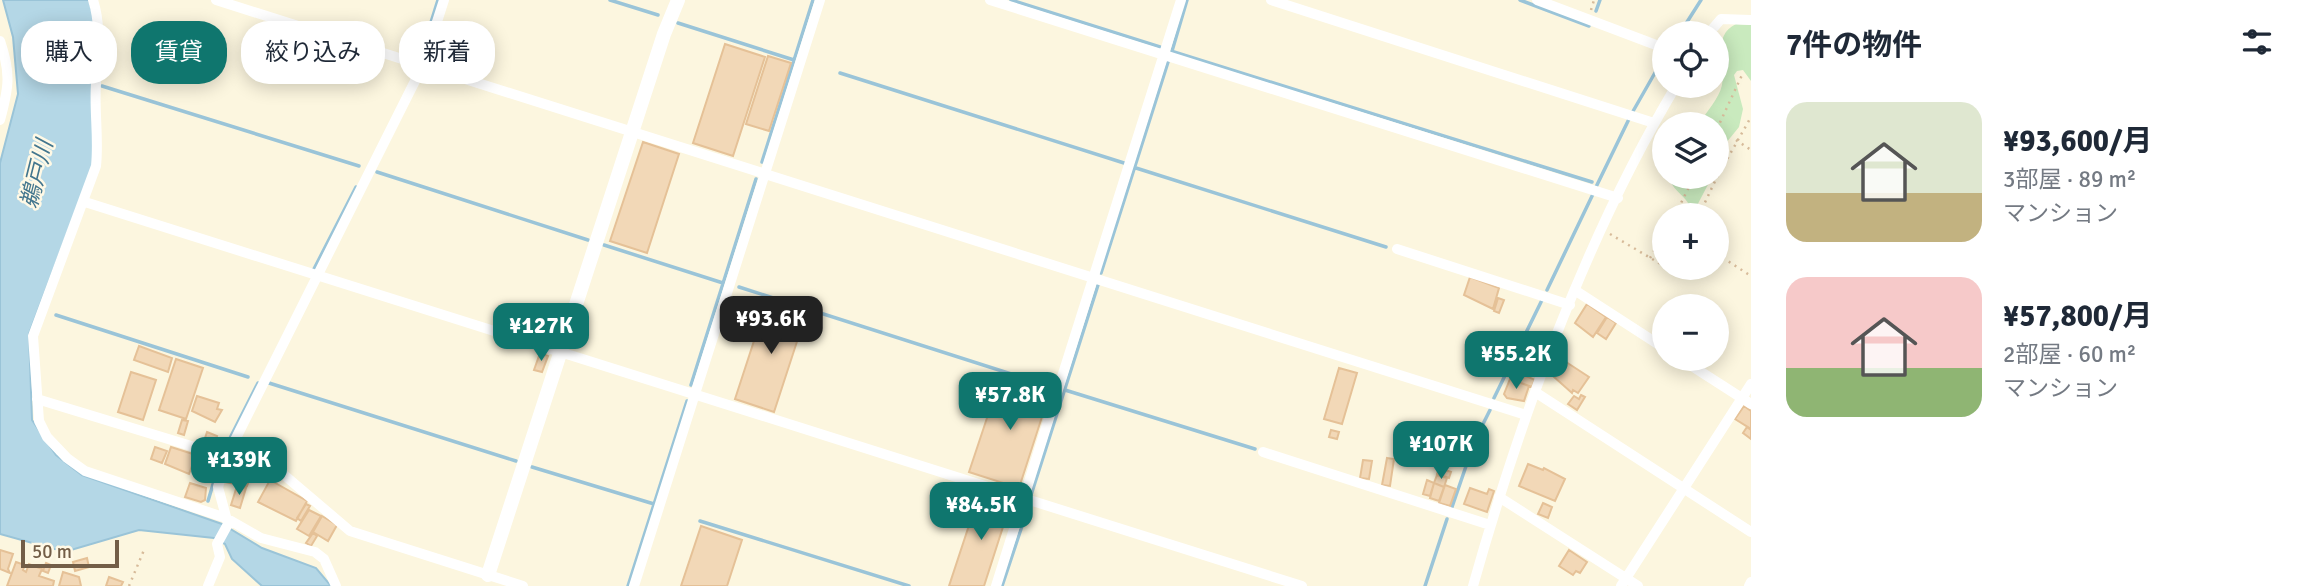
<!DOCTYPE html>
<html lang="ja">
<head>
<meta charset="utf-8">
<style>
	:root { --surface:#fff; --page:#f2f2f3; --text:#1f2937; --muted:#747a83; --accent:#0f766e }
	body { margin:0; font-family:Signika,"Noto Sans JP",sans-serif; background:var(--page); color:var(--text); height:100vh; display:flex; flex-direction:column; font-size:26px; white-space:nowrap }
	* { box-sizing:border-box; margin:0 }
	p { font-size:23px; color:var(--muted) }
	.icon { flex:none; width:38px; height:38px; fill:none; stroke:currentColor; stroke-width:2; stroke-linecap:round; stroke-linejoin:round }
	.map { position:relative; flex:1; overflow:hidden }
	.side { display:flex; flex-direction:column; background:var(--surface); width:560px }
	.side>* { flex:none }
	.guide { position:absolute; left:21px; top:21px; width:665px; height:63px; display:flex; gap:14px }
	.fabs { position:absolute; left:1652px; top:21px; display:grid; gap:14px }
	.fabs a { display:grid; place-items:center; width:77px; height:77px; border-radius:50%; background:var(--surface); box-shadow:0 4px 18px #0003; font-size:35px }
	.scale { position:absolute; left:21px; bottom:18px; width:98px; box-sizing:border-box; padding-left:7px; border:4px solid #735e47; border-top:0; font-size:19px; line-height:24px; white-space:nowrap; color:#735e47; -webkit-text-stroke:5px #fff9e6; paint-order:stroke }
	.price { position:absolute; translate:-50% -60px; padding:0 16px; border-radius:14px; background:var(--accent); color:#fff; font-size:23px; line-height:46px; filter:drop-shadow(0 2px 4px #0008) }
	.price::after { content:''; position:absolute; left:50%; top:42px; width:21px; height:16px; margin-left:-10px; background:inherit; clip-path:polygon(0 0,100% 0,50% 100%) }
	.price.on { background:#222; color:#fff }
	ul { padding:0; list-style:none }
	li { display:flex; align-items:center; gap:21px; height:175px; padding:0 35px }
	li span { display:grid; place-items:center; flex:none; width:196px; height:140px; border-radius:21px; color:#555 }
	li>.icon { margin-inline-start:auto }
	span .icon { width:84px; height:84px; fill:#fffc; stroke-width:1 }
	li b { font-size:30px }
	h2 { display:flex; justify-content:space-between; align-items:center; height:84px; padding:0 35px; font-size:30px }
	.chip { padding:0 24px; border-radius:28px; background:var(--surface); box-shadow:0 4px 18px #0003; font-size:24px; line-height:63px }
	.chip.on { background:var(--accent); color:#fff }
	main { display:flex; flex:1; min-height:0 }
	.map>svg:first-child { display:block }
	.green { fill:#c9eabe }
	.water { fill:#b4d7e6; stroke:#9ac4d8; stroke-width:2 }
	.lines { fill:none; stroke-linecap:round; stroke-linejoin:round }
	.stream { stroke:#9ac4d8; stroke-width:3.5 }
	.building { fill:#f2d8b7; stroke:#e5c197; stroke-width:2 }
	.path { stroke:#d7bb9a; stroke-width:2.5; stroke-dasharray:2 5; stroke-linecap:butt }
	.minor { stroke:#fff; stroke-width:10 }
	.tertiary { stroke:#fff; stroke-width:14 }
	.labels { text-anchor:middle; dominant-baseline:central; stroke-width:5; stroke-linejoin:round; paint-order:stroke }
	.water-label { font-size:23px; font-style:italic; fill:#43768e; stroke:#fff9e6 }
</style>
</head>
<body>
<main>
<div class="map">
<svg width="1751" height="586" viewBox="0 0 1751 586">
	<rect width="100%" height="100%" fill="#fcf6df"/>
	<path class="green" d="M1736 24 1751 25V81L1743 70 1737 71 1734 75 1743 109 1739 127 1726 143 1717 168V124H1699C1706 112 1719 99 1722 85 1726 64 1711 36 1736 24Z
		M1670 177H1712L1692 215H1681L1688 203C1683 194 1670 188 1670 177Z"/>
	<path class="water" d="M3 0H89L94 17 93 165 29 334 32 420 56 455 82 475 222 524 262 548 316 568 331 586H262L232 559 225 544 214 538 139 530 71 550 54 549 0 534V163L18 94 13 37Z"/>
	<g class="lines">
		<path class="stream" d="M610 0 658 15
			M1011 0 1160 47
			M1520 0 1589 26
			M1596 11 1600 0
			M678 23 794 60
			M1680 33 1701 0
			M423 48 438 0
			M1172 51 1187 0
			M1174 52 1592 182
			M840 73 1124 163
			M102 86 359 166
			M1632 113 1664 57
			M762 162 813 0
			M1136 168 1386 247
			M377 172 588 240
			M1596 187 1629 119
			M604 245 723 283
			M314 269 356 187
			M1101 273 1168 62
			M739 287 1052 387
			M1547 290 1593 194
			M56 315 248 377
			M269 383 516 461
			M691 385 756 179
			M1065 390 1255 449
			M1494 398 1542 300
			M225 448 258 383
			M532 467 654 504
			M1031 495 1098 285
			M208 501 220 461
			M1452 507 1475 440 1490 410
			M700 521 909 586
			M628 586 687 401
			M1002 586 1028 508
			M1425 586 1447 519"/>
	</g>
	<path class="building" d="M725 44 765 57 733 156 693 143Z
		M768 56 791 63 769 131 746 124Z
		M643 142 679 154 647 253 610 241Z
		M1470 277 1499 288 1493 309 1464 295Z
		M1498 298 1504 300 1499 313 1494 311Z
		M767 301 806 314 774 412 735 399Z
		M1587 304 1606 317 1593 337 1575 323Z
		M1607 317 1616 323 1606 339 1597 333Z
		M139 346 172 358 168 372 134 360Z
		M1526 347 1545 355 1538 371 1526 369 1527 366 1519 363Z
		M540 353 548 356 542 372 534 370Z
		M176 359 203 368 186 419 159 410Z
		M1563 360 1589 377 1578 393 1573 390 1572 393 1553 376Z
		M1339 368 1357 373 1342 424 1324 419Z
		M131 372 156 380 143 420 118 412Z
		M1519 373 1535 380 1532 387 1516 381Z
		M1001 376 1050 392 1019 488 969 472Z
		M1510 379 1529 386 1524 401 1507 398 1504 394Z
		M1581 395 1585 397 1577 410 1568 404 1574 396 1579 399Z
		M197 396 219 403 217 409 222 410 215 422 192 411Z
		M1744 406 1751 411V429L1735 419Z
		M182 420 188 421 184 435 178 433Z
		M1747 427 1751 430V439L1743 433Z
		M1331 430 1339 432 1337 439 1329 437Z
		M207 432 217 436 214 444 204 441Z
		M155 447 167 451 162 463 151 459Z
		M171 447 196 455 189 474 165 464Z
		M203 455 212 458 206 478 197 475Z
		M1387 458 1394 459 1390 486 1382 485Z
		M1363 460 1372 461 1369 479 1360 478Z
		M232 461 253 469 247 486 225 482Z
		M1528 464 1543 470 1544 468 1565 479 1555 501 1519 486Z
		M1439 468 1451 472 1449 478 1437 474Z
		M1437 475 1447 478 1444 487 1434 483Z
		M270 480 307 501 296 521 258 502Z
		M1427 480 1434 483 1430 496 1423 494Z
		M190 483 206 488 205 500 201 502 185 497Z
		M1434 483 1444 487 1439 501 1430 498Z
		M1445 485 1456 489 1450 506 1439 503Z
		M237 486 246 488 240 508 231 505Z
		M1470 488 1487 494 1489 489 1494 491 1487 512 1464 504Z
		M980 492 1011 502 984 586H949Z
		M1543 503 1552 507 1548 518 1538 514Z
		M306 504 310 506 301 521 297 518Z
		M309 510 321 516 309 536 297 529Z
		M322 516 337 525 328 541 313 532Z
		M701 526 742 540 727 586H681Z
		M313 533 317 536 311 546 306 543Z
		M0 550 13 554 8 569 10 573 0 569Z
		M1569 550 1587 562 1580 573 1576 571 1573 575 1559 566Z
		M87 558 89 567 75 571 73 562Z
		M16 562 25 565 23 570 26 572 29 564 42 569 39 576 54 581 53 586H7Z
		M46 563 51 565 48 573 43 571Z
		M63 572 79 577 81 586H59Z
		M109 577 123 582 121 586H106Z"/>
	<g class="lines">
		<path class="path" d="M1591 10 1594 0
			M1717 129 1742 75
			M1736 140 1751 150
			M1717 177 1751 117
			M1675 215 1694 177
			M1699 215 1717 177
			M1610 234 1664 266
			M1717 254 1751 276
			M1650 258 1664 234
			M129 586 144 550"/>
		<path class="minor" d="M93 0C102 28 97 54 96 83 94 111 99 138 96 166L33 336 39 421 47 437 67 458 85 471 226 518 261 538 315 552 324 559 336 586
			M216 0 1526 415
			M990 0 1618 198
			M1271 0 1654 123
			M1537 0 1664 48
			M1709 33 1721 19 1751 20
			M0 41C11 73 9 87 0 120
			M85 202 1302 586
			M1397 249 1570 305
			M1576 291 1664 348
			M1681 359 1751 404
			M1535 392 1751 532
			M37 399 283 474 350 531 523 586
			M1263 452 1490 525
			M1499 497 1638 586
			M208 586 220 557 217 544 228 524 218 487 227 456 423 65 444 0
			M634 586 820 0
			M996 586 1181 0
			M1473 586C1521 416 1585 238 1676 86
			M1621 586 1751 384
			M1749 586 1751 582"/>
		<path class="tertiary" d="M488 575 664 34 678 0"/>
	</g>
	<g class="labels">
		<g class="water-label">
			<text transform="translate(37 174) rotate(-76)">鵜戸川</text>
		</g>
	</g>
</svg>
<div class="fabs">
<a><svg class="icon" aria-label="locate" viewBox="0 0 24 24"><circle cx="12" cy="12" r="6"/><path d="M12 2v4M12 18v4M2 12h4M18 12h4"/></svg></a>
<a><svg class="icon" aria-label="layers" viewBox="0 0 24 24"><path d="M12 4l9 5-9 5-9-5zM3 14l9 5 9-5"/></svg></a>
<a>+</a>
<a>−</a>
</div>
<div class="scale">50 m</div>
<b class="price on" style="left:771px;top:356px">¥93.6K</b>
<b class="price" style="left:541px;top:363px">¥127K</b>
<b class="price" style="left:1516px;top:391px">¥55.2K</b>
<b class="price" style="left:1010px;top:432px">¥57.8K</b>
<b class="price" style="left:1441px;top:481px">¥107K</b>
<b class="price" style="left:239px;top:497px">¥139K</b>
<b class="price" style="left:981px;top:542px">¥84.5K</b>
<div class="guide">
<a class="chip">購入</a>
<a class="chip on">賃貸</a>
<a class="chip">絞り込み</a>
<a class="chip">新着</a>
</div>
</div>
<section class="side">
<h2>7件の物件<svg class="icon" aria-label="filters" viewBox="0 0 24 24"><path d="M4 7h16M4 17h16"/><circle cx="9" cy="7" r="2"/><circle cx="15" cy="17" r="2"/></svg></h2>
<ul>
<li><span style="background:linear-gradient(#dfe7d0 65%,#c2b280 0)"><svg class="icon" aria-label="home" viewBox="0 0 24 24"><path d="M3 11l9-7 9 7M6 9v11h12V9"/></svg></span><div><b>¥93,600/月</b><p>3部屋 · 89 m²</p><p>マンション</p></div></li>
<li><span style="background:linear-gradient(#f6c9c9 65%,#8fb573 0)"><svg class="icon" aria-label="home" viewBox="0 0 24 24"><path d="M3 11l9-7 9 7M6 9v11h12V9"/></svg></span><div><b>¥57,800/月</b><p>2部屋 · 60 m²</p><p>マンション</p></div></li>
</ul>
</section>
</main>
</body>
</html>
